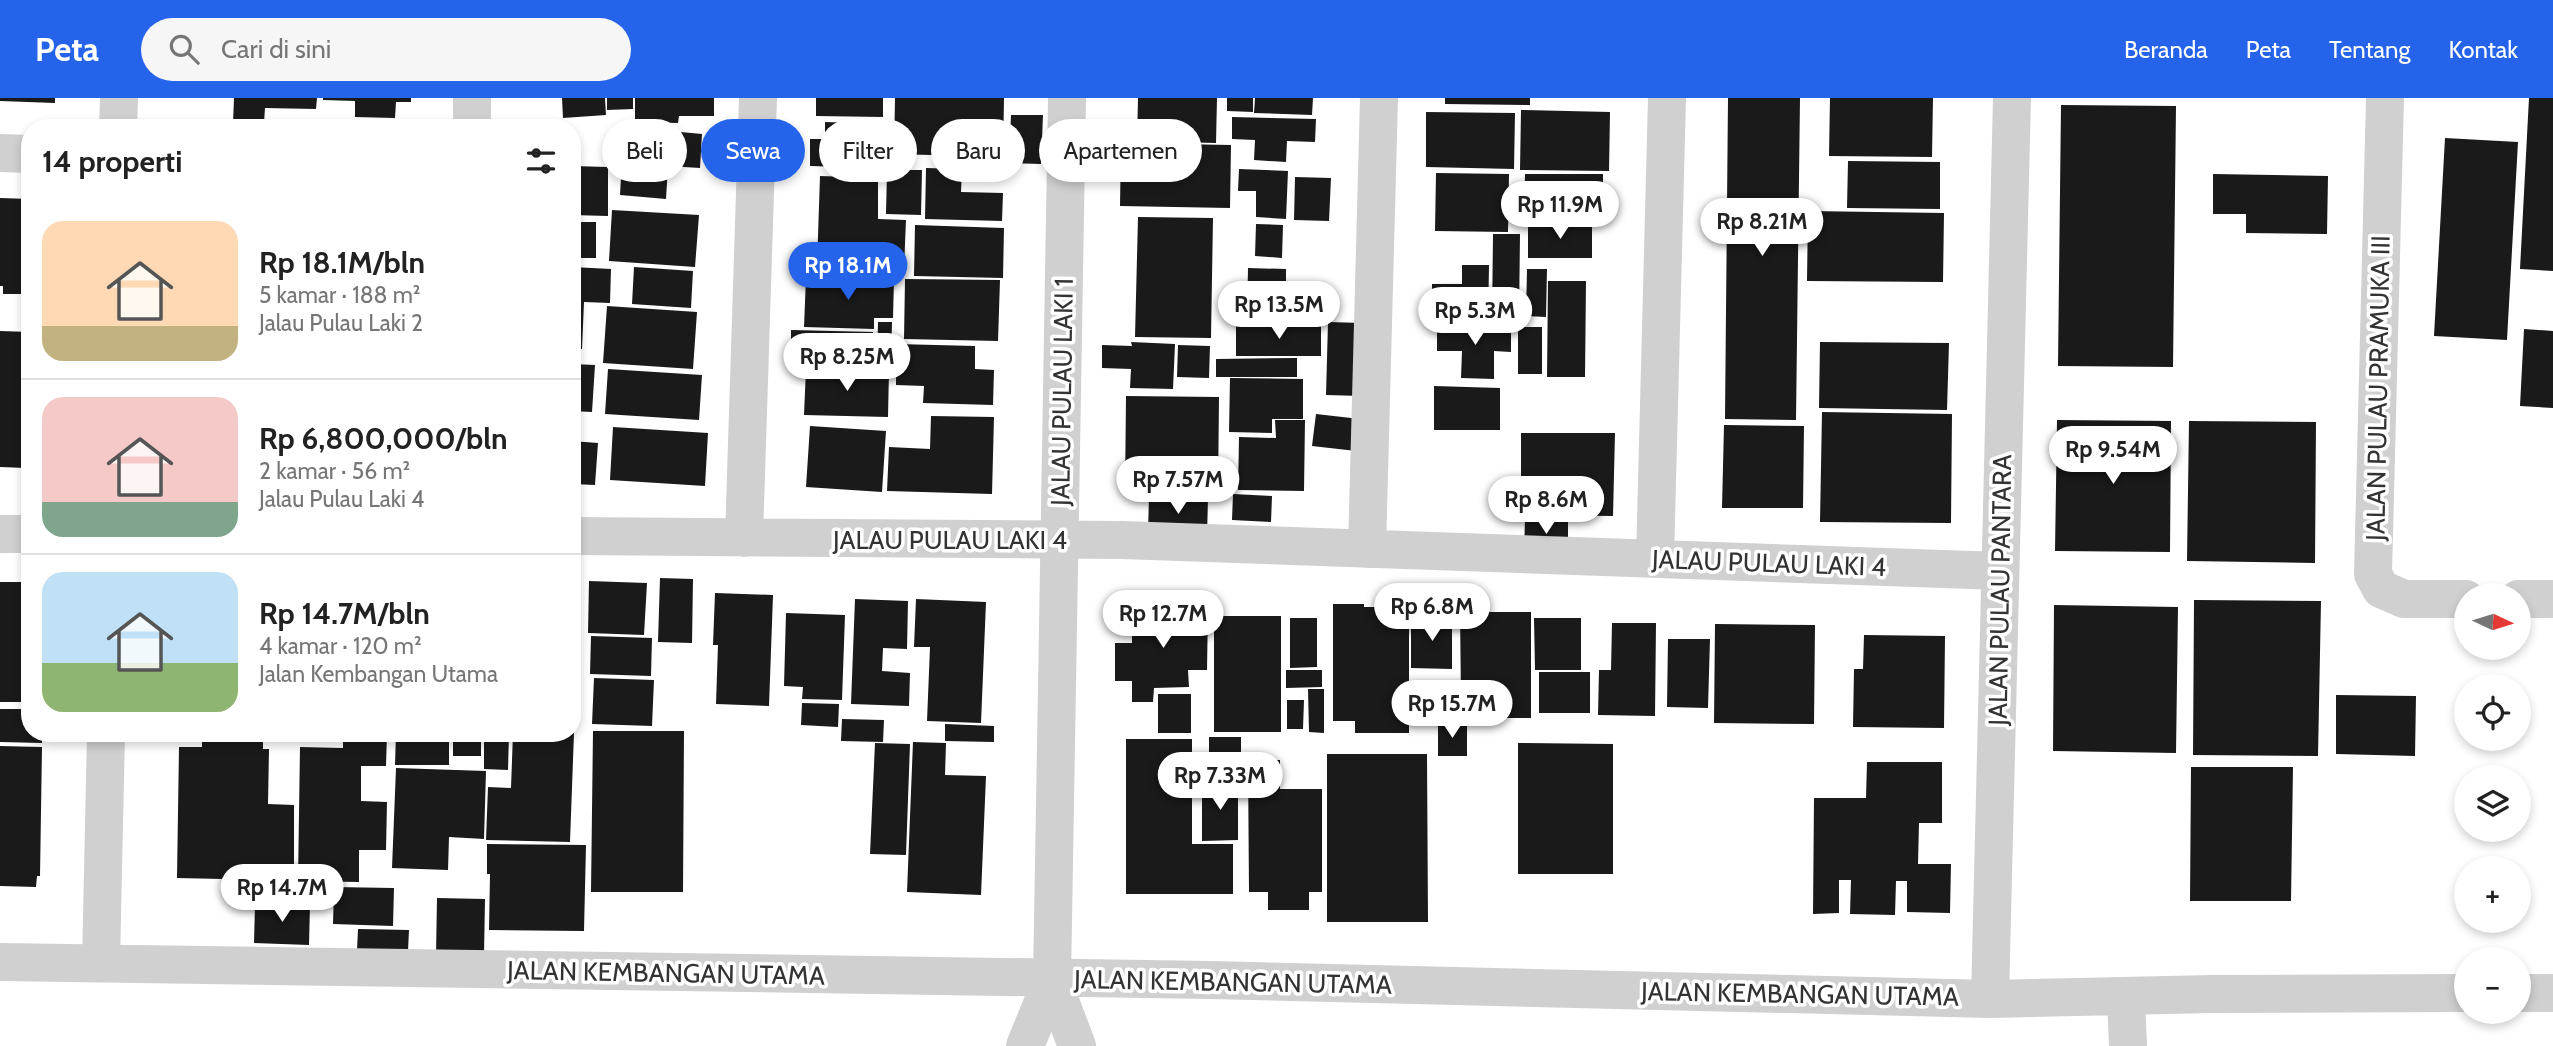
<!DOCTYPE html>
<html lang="id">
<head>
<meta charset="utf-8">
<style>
	:root { --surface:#fff; --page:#f6f6f6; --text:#222; --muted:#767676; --line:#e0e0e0; --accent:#2563eb }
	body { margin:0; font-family:Cabin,sans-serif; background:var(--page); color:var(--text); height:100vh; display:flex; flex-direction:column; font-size:26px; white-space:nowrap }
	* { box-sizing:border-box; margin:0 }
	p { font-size:23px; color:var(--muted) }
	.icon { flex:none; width:38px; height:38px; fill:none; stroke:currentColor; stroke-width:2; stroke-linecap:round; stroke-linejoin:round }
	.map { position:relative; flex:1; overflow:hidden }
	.side { position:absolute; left:21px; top:21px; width:560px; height:623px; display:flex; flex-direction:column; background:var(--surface); border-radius:28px; box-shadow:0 4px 10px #0003 }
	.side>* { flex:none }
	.hud { position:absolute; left:602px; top:21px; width:665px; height:63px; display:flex; gap:14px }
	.needle { width:46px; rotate:94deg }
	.controls { position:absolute; left:2454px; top:485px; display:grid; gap:14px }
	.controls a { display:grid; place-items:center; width:77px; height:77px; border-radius:50%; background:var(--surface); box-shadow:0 4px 10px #0003; font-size:35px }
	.price { position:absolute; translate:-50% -60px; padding:0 16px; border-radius:24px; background:#fff; color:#222; font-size:23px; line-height:46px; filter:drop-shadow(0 2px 4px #0008) }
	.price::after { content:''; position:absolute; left:50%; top:42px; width:21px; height:16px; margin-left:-10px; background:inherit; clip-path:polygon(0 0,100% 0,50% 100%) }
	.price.current { background:var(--accent); color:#fff }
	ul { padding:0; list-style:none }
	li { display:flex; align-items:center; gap:21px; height:175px; padding:0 21px }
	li+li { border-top:2px solid var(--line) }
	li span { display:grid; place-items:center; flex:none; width:196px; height:140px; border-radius:21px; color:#555 }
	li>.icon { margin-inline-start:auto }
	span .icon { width:84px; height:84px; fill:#fffc; stroke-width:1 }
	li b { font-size:30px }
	h2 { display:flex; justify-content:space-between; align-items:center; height:84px; padding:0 21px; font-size:30px }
	.chip { padding:0 24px; border-radius:32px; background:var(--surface); box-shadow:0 4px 10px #0003; font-size:24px; line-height:63px }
	.chip.current { background:var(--accent); color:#fff }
	header { display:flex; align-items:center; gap:42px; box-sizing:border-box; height:98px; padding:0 35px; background:var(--accent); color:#fff }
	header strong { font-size:33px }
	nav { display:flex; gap:38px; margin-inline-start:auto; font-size:24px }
	.search { width:490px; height:63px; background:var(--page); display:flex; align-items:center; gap:18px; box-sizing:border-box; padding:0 24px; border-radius:38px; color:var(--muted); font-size:26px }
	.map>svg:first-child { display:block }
	.building { fill:#1a1a1a }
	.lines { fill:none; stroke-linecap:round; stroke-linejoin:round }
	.minor { stroke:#d0d0d0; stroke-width:38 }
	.labels { text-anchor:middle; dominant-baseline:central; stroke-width:7; stroke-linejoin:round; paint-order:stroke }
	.street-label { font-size:26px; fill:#333; stroke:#fff }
</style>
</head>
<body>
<header>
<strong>Peta</strong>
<div class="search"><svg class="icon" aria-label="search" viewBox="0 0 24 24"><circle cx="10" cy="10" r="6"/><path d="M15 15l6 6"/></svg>Cari di sini</div>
<nav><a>Beranda</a><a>Peta</a><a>Tentang</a><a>Kontak</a></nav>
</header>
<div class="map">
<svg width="2553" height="948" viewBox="0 0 2553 948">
	<rect width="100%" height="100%" fill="#fff"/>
	<path class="building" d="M0 0H55V5L0 3Z
		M234 0H317L316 11 265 10 264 25H233Z
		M323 0H411V4H396L395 20 355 19V3L323 2Z
		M562 0H605L606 17 563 20Z
		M607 0H633V11L607 12Z
		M635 0H714V18H679L678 25 635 24Z
		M816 0H883V19L816 18Z
		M895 0H1004L1003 59 894 56Z
		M1138 0H1217L1216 45 1137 43Z
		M1227 0H1253V14L1227 13Z
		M1255 0H1313L1312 17 1254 15Z
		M1445 0H1530V7L1445 6Z
		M1728 0H1800L1796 322 1725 321Z
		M1830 0H1933L1932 59 1829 58Z
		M2529 0H2553V173L2520 171Z
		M2061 7 2176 8 2173 269 2058 268Z
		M1521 12 1610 14 1609 73 1520 72Z
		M1426 14 1515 15 1514 71 1426 69Z
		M1011 17H1043L1041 66 1009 65Z
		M1232 19 1316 21 1315 44 1287 43 1286 64 1254 62 1255 42 1232 41Z
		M825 24 889 26 887 70 810 68V41H825Z
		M624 26 670 29V33L702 36 700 70 668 68 666 101 620 97Z
		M2445 40 2518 44 2507 242 2434 238Z
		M1121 45 1231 47 1230 110 1120 108Z
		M1848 63 1940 64V111L1847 110Z
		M572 68 608 69V118L572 117Z
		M926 70 962 71 961 94 1003 95 1002 123 925 121Z
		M1239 71 1288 73 1286 121 1256 119V93H1238Z
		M887 72H922L921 117 886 116Z
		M1436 75 1509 76 1508 134 1435 133Z
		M1525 76H1603V123L1524 121Z
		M2213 76 2328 78 2327 136 2246 135V116H2213Z
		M820 78 878 80V121L906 122 904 170 817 168Z
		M1295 79 1331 80 1329 123 1294 122Z
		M0 100 30 101V196H3V188H0Z
		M612 112 699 117 695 169 609 163Z
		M1808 113 1944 115 1943 184 1807 183Z
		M1138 119 1213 120 1211 240 1135 239Z
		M572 124H596V160H572Z
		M1528 125 1592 126V160H1528Z
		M1256 126 1283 127 1282 160 1255 158Z
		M915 127 1004 130 1003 180 914 178Z
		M1493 136H1520L1519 221H1492Z
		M1462 167H1489L1488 225 1461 224V206L1432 205V186H1462Z
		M572 169 611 171 610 205 584 204 582 251H572Z
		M634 169 693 173 691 210 632 206Z
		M1248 170 1286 171V221L1247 220Z
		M1527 171H1547L1546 219 1526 218Z
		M806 179 894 181 893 220H874V231L804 229Z
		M905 181 1000 182 998 243 904 241Z
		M1548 183H1586L1585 279H1547Z
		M607 208 697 214 693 271 603 265Z
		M878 224H892L891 267H877Z
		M1328 224 1363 225 1361 298 1326 297Z
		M1321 227V258H1236V228Z
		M1437 228 1511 229V254L1494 253V281L1461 280 1462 253H1437Z
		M1518 229H1542V276H1518Z
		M2524 231 2553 233V310L2520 308Z
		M791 232 873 234 872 270 791 268Z
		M0 233 30 234V361H26V370L0 369Z
		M1131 244 1175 246 1173 291 1130 290 1131 271 1102 270V247L1132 248Z
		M1820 244 1949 245 1947 312 1819 310Z
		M896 246 975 248V271L994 272 993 307 923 305 924 288 896 287Z
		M1178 247 1210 248 1209 280 1177 279Z
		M1297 260V279H1216V261Z
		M572 266 595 267 592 314 572 313Z
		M806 270 889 272 888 319 804 317Z
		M608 271 702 277 699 322 605 316Z
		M1230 280 1303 281V321H1272V335L1229 334Z
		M1434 288 1500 290V332H1434Z
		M1126 298 1219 299 1218 395 1125 393Z
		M1822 314 1952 316 1951 425 1820 424Z
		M1316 316 1360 321 1356 353 1312 348Z
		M931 318 994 319 992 396 887 393 889 349 930 351Z
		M1275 322H1305L1304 393 1238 392 1239 339 1276 340Z
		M2057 322 2171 323 2170 454 2055 453Z
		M2189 323 2316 324 2315 465 2187 463Z
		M1724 327 1804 328 1803 410H1722Z
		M810 328 886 333 882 394 806 389Z
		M613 329 708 335 705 388 610 382Z
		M1521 335H1615L1613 418 1521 417Z
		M572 343 598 345 595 387 572 386Z
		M1233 396 1272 398 1271 424 1232 422Z
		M1149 398 1208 400 1207 438 1148 435Z
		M1525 421H1568V454H1524Z
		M660 480 693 481 692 545 658 544Z
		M589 483 647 485 644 537 588 535Z
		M0 484H30V604H0Z
		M715 495 773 497 769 608 716 606 718 547H713Z
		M855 501 908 503 907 551 883 550 882 573 910 575 909 608 851 606Z
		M916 501 986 504 981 625 927 623 930 549H914Z
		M2194 502 2321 503 2318 658 2193 657Z
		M1333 506H1364V509H1409V635H1355V623H1333Z
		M2054 507 2178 509 2176 655 2053 653Z
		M1161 508H1208L1207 572H1188L1189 589 1154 590 1153 604H1132V583H1115V545H1132V515H1162Z
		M1481 511V514H1531V620H1480V602H1461L1460 512Z
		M786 515 845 517 842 602 802 601 803 589 784 588Z
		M1214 518H1281V634H1214Z
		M1411 519H1452V571L1411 570Z
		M1290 520H1317V569L1290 570Z
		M1534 520H1581V572H1535Z
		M1612 525H1656L1655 618 1598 617 1599 572H1611Z
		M1715 526 1815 527 1814 626 1714 625Z
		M1864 537 1945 538 1944 630 1853 629 1854 571H1863Z
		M591 538 652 540 651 578 590 576Z
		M1668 541H1710L1708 610 1667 609Z
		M572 547H577L574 624H572Z
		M1286 572H1322V589L1286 590Z
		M1539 574H1590V615H1539Z
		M594 580 654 582 652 628 592 626Z
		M1308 591H1324V635L1309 634Z
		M1158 596H1191V635H1158Z
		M2336 597 2416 598 2415 658 2336 656Z
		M1287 602H1304L1303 631H1287Z
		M802 605 839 606 838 629 801 627Z
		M0 611H30V635H42V645L0 644Z
		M842 621 884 622 883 644 841 643Z
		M945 626 994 628V644L945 643Z
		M1438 626H1467V658H1438Z
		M593 633H684L683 794H591Z
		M343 635H387L386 668H361V703L387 704 386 752H359V784L298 783 300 649 343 650Z
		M396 635H449V667H395Z
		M453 635H481V658H453Z
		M484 635H509L508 672 484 671Z
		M513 635H574L570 744 486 742 488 689 511 690Z
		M202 636 263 637V651H269L268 706 294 707V779H266L267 782 177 780 179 649H202Z
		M1209 639H1241V679L1209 678Z
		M1126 641H1192V746H1233V796H1126Z
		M913 644 946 645 945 677 986 678 981 797 907 794Z
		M875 645 910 646 906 757 870 756Z
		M1518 645 1613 646V776H1518Z
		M0 648 42 649 40 778H37L36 789 0 788Z
		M1327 656H1427L1428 824H1327Z
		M1248 662H1280V691H1322V794H1309V812H1268V794H1249Z
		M1867 664H1942V725H1919L1918 766H1951L1950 815 1907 814V783H1896L1895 817 1850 816 1851 782H1839V815L1813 816 1814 700H1866Z
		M2191 669H2293L2291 803H2190Z
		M396 670 486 673 484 741 449 739 448 772 392 770Z
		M1202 686H1238V742L1202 743Z
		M487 746 586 747 584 833 489 832 490 776H487Z
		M334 789 394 790 393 828 333 826Z
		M437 800 485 801 484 857H436Z
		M255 806H310L309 847 254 845Z
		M358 831 409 832 408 853 357 852Z"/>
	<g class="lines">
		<path class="minor" d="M1067 0 1052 882 1077 948
			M2385 0 2373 476 2381 491 2404 501H2466
			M118 30 119 0
			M472 30V0
			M0 55 30 56
			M0 436H30
			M572 438 1122 442 2000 473
			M744 440 758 0
			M1367 451 1379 0
			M1655 461 1667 0
			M2518 501H2553
			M0 864 1211 882 1990 901 2212 896 2466 895
			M101 865 106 635
			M2518 895H2553
			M2126 899 2128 948
			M1990 901 2012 0
			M1025 948 1052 882"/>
	</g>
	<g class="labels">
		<g class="street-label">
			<text transform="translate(2378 290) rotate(-89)">JALAN PULAU PRAMUKA III</text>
			<text transform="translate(1062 294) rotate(-89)">JALAU PULAU LAKI 1</text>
			<text x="950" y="442">JALAU PULAU LAKI 4</text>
			<text transform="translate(1769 465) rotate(2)">JALAU PULAU LAKI 4</text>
			<text transform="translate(2000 492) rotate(-89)">JALAN PULAU PANTARA</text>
			<text transform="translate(666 875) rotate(1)">JALAN KEMBANGAN UTAMA</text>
			<text transform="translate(1233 884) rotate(1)">JALAN KEMBANGAN UTAMA</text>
			<text transform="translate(1800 896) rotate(1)">JALAN KEMBANGAN UTAMA</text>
		</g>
	</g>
</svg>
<div class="controls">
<a><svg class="needle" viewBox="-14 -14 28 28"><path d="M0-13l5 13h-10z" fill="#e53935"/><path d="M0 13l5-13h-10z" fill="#767676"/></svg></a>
<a><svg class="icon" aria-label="locate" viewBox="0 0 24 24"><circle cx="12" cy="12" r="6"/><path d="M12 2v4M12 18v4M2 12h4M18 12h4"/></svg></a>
<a><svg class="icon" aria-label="layers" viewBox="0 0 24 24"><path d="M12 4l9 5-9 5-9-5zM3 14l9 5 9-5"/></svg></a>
<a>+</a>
<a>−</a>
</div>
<b class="price" style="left:1560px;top:143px">Rp 11.9M</b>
<b class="price" style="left:1762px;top:160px">Rp 8.21M</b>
<b class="price current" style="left:848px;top:204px">Rp 18.1M</b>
<b class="price" style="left:1279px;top:243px">Rp 13.5M</b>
<b class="price" style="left:1475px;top:249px">Rp 5.3M</b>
<b class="price" style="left:847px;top:295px">Rp 8.25M</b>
<b class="price" style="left:2113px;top:388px">Rp 9.54M</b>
<b class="price" style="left:1178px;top:418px">Rp 7.57M</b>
<b class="price" style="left:1546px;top:438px">Rp 8.6M</b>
<b class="price" style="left:1432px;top:545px">Rp 6.8M</b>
<b class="price" style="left:1163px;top:552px">Rp 12.7M</b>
<b class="price" style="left:1452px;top:642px">Rp 15.7M</b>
<b class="price" style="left:1220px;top:714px">Rp 7.33M</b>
<b class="price" style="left:282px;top:826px">Rp 14.7M</b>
<div class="hud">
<a class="chip">Beli</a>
<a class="chip current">Sewa</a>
<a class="chip">Filter</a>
<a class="chip">Baru</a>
<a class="chip">Apartemen</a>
</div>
<section class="side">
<h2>14 properti<svg class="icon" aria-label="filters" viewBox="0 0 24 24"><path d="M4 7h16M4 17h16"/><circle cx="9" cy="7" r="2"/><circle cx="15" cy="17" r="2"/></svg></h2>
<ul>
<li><span style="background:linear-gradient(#ffd9b3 75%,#c2b280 0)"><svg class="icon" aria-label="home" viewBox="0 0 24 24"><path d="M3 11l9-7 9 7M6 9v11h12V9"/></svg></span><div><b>Rp 18.1M/bln</b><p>5 kamar · 188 m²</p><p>Jalau Pulau Laki 2</p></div></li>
<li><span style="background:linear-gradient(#f6c9c9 75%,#7fa58c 0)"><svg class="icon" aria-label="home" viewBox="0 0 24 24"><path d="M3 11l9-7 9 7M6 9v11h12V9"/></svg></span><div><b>Rp 6,800,000/bln</b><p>2 kamar · 56 m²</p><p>Jalau Pulau Laki 4</p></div></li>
<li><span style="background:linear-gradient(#bfe0f5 65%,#8fb573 0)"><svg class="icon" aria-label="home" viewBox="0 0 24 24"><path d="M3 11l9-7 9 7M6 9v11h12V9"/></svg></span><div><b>Rp 14.7M/bln</b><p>4 kamar · 120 m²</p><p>Jalan Kembangan Utama</p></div></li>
</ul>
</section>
</div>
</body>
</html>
